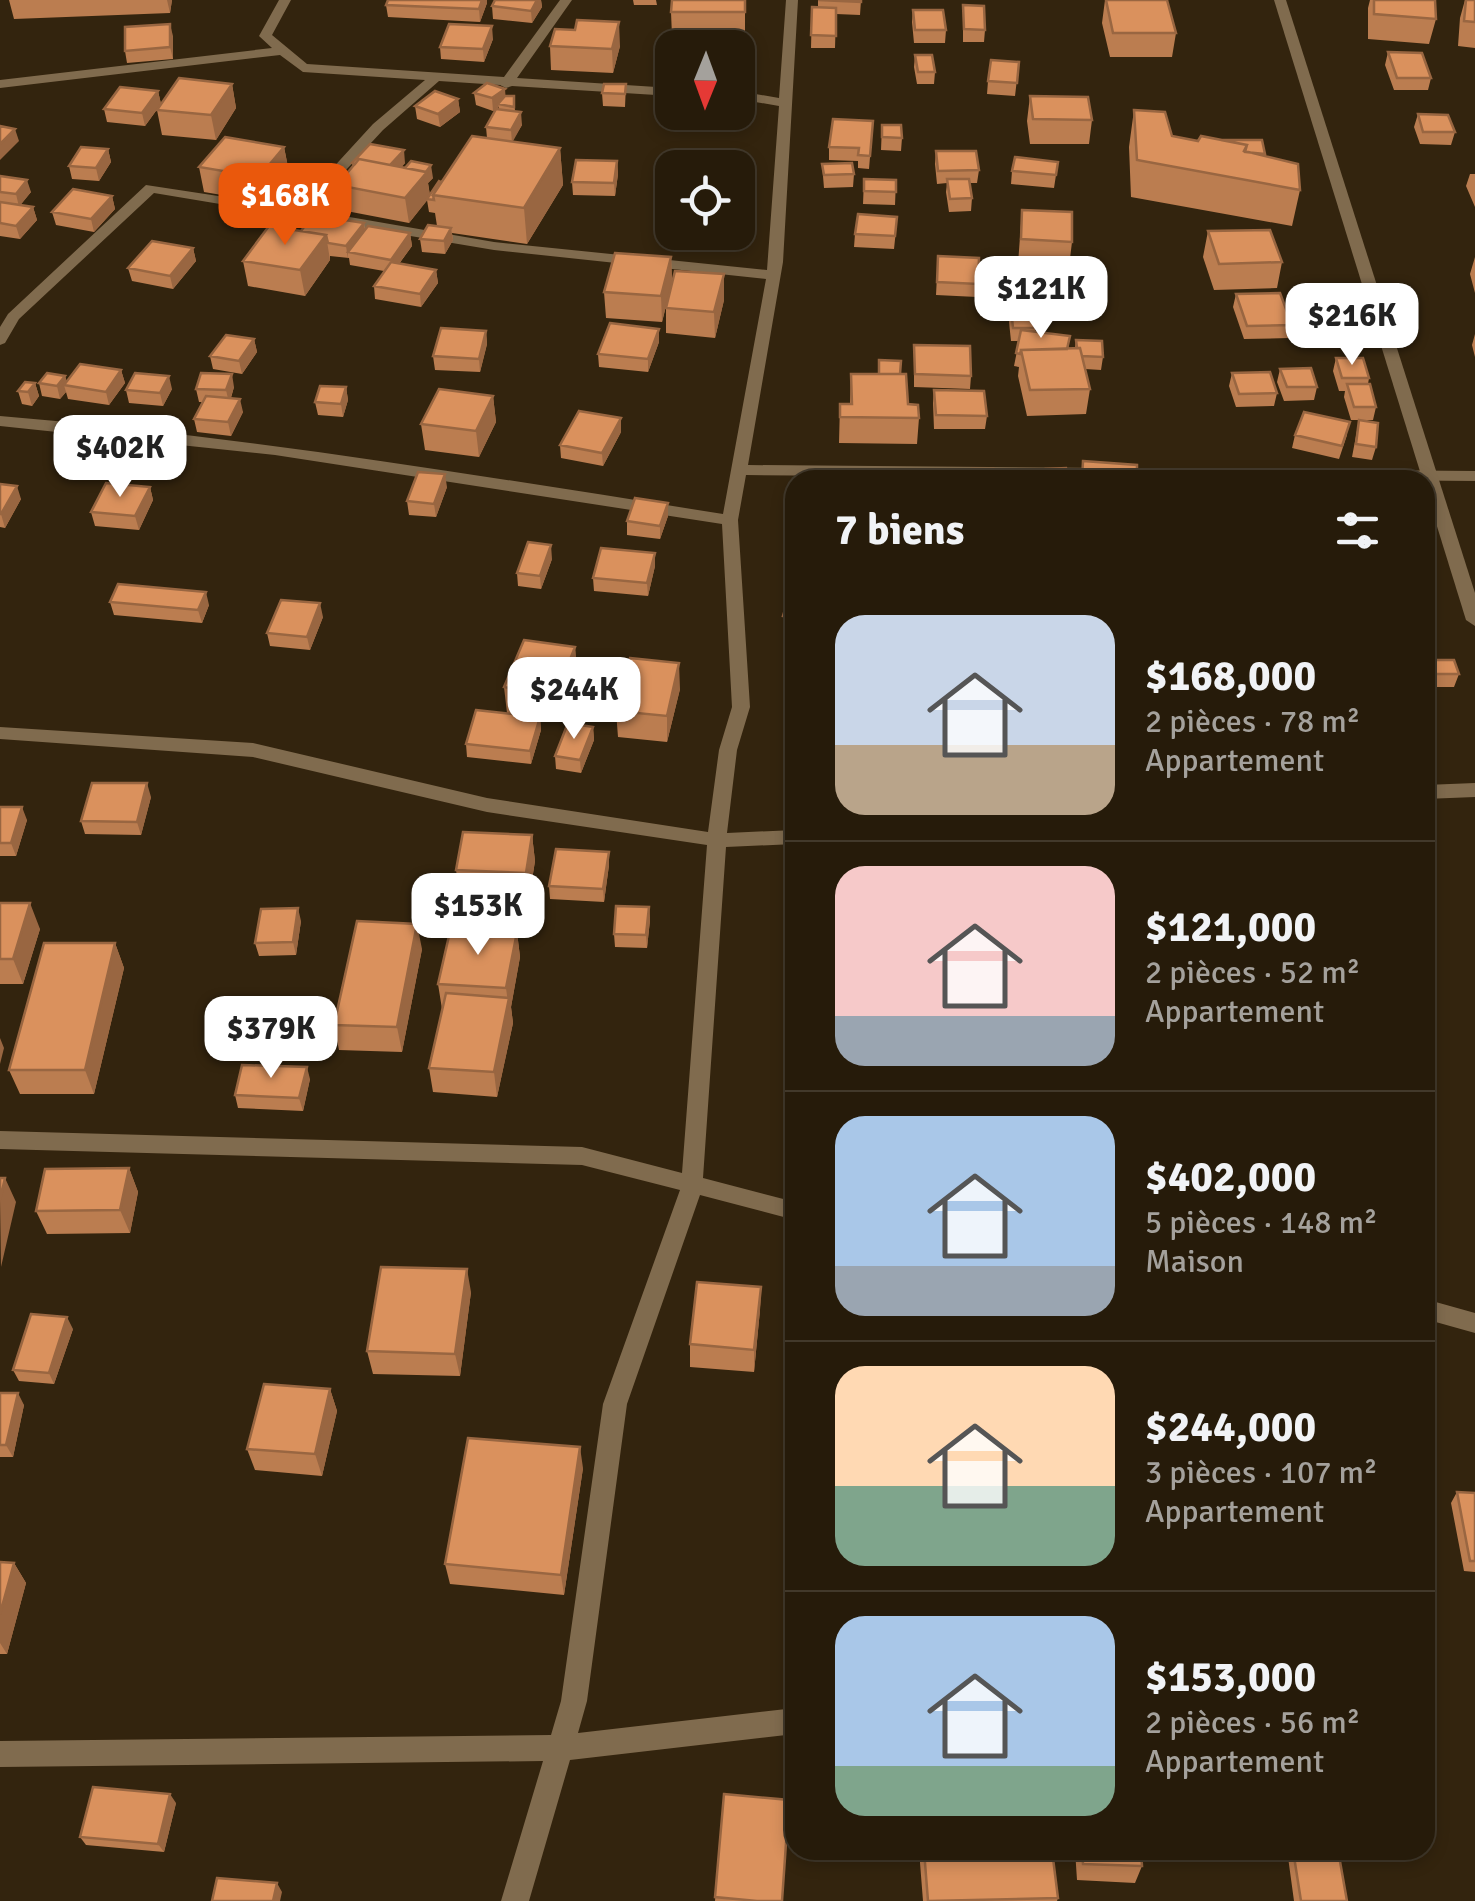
<!DOCTYPE html>
<html lang="fr">
<head>
<meta charset="utf-8">
<style>
	:root { --surface:#261b0a; --page:#322818; --text:#f1f3f6; --muted:#a4a19c; --line:#42392b; --accent:#ea580c }
	body { margin:0; font-family:Signika,sans-serif; background:var(--page); color:var(--text); height:100vh; display:flex; flex-direction:column; font-size:38px; white-space:nowrap }
	* { box-sizing:border-box; margin:0 }
	p { font-size:32px; color:var(--muted) }
	.icon { flex:none; width:55px; height:55px; fill:none; stroke:currentColor; stroke-width:2; stroke-linecap:round; stroke-linejoin:round }
	.map { position:relative; flex:1; overflow:hidden }
	.details { position:absolute; left:785px; top:470px; width:650px; height:1390px; display:flex; flex-direction:column; background:var(--surface); border-radius:30px; box-shadow:0 5px 15px #0003,0 0 0 2px var(--line) }
	.details>* { flex:none }
	.needle { width:65px; rotate:181deg }
	.buttons { position:absolute; left:655px; top:30px; display:grid; gap:20px }
	.buttons a { display:grid; place-items:center; width:100px; height:100px; border-radius:20px; background:var(--surface); box-shadow:0 5px 15px #0003,0 0 0 2px var(--line); font-size:50px }
	.price { position:absolute; translate:-50% -85px; padding:0 22px; border-radius:20px; background:#fff; color:#222; font-size:32px; line-height:65px; filter:drop-shadow(0 2px 5px #0008) }
	.price::after { content:''; position:absolute; left:50%; top:60px; width:30px; height:22px; margin-left:-15px; background:inherit; clip-path:polygon(0 0,100% 0,50% 100%) }
	.price.on { background:var(--accent); color:#fff }
	ul { padding:0; list-style:none }
	li { display:flex; align-items:center; gap:30px; height:250px; padding:0 50px }
	li+li { border-top:2px solid var(--line) }
	li span { display:grid; place-items:center; flex:none; width:280px; height:200px; border-radius:30px; color:#555 }
	li>.icon { margin-inline-start:auto }
	span .icon { width:120px; height:120px; fill:#fffc; stroke-width:1 }
	li b { font-size:42px }
	h2 { display:flex; justify-content:space-between; align-items:center; height:120px; padding:0 50px; font-size:42px }
	.map>svg:first-child { display:block }
	.lines { fill:none; stroke-linecap:round; stroke-linejoin:round }
	.minor { fill:#806b4e; fill-rule:evenodd }
	.tertiary { fill:#806b4e; fill-rule:evenodd }
	.wall { fill:#bb7d50 }
	.shaded-wall { fill:#996641 }
	.building { fill:#da915d; stroke:#996641; stroke-width:2.5 }
</style>
</head>
<body>
<div class="map">
<svg width="1475" height="1901" viewBox="0 0 1475 1901">
	<rect width="100%" height="100%" fill="#33240e"/>
	<g class="lines">
		<path class="minor" d="M279 0H291L272 35 307 64 504 77 560 0H572L517 78 672 88V96L512 86 506 88 500 85 439 81 383 130 309 210 494 242 767 270 779 106 738 99V91L779 98 786 0H798L783 262 748 465 1475 471V481L746 475 738 520 750 707 737 750 727 833 795 830V844L726 847 703 1178 795 1202V1220L700 1195 627 1404 587 1701 578 1733 795 1708V1734L570 1760 529 1901H501L543 1761 0 1767V1741L551 1735 561 1701 603 1404 680 1190 582 1165 0 1149V1131L582 1147 682 1173 707 845 487 812 253 757 0 739V727L253 743 487 798 708 832 719 750 732 707 722 524 275 455 0 426V416C243 436 482 476 723 514L766 279 494 250 154 193 19 319 5 343 0 345V327L8 314 146 185 296 208 373 124 425 80 303 72 280 55 0 88V80L272 48 259 36Z
			M1475 783V797L1425 799V785Z
			M1425 1299 1475 1313V1333L1425 1319Z"/>
		<path class="tertiary" d="M1274 0H1286L1475 593V626L1466 620Z"/>
	</g>
	<path class="wall" d="M9 0H172L170 13 14 19Z
		M388 0H487V3L480 22 388 17 386 5Z
		M495 0H541L542 7 532 23 493 19 492 6Z
		M633 0H656L657 5H634Z
		M745 0V37L672 36 671 12Z
		M818 0H861L860 15 836 14 835 48H811L812 7H818Z
		M1105 0 1176 33 1172 57H1110L1102 23Z
		M1370 0H1435L1436 19 1429 44 1368 39V8Z
		M1465 0H1475V48L1458 46 1460 18Z
		M963 5 985 30 984 42H963Z
		M913 10 946 30 945 43H914L912 22Z
		M173 36V59L127 63 125 51Z
		M493 39 484 62 441 59 440 47Z
		M550 46H620L613 73 551 70Z
		M1388 52 1431 78 1428 90H1394L1385 65Z
		M915 55 935 72 934 84H917L914 67Z
		M1019 62 1015 96 987 94 988 81Z
		M232 84 236 108 216 140 162 135 157 110Z
		M626 84 625 107 603 106 602 93Z
		M505 89V96H514L515 111 522 125 512 141 560 148 563 185 527 244 452 233 453 240 445 254 422 252 420 239 437 226 435 213 429 212 427 200 409 223 341 210 337 185 353 167 352 163H405L401 167 433 178 428 183 430 195 441 182 487 138 486 127 499 109V107L493 111 476 105 474 93Z
		M158 91 161 104 145 126 107 122 104 109Z
		M1030 96 1092 120 1089 144H1030L1027 121Z
		M458 99 460 112 440 127 417 119 415 106Z
		M1134 110 1172 136 1265 154V156L1300 190 1292 226 1131 197 1129 147Z
		M1418 114 1455 132 1451 145 1420 144 1414 127Z
		M873 121 869 169 858 168V161L829 160V147Z
		M882 125 902 138 901 151 881 150Z
		M284 147 289 172 264 202 204 192 199 167Z
		M108 149 111 162 99 181 72 179 69 166Z
		M936 151 979 170 977 183H970L972 198 971 211 949 212 946 192 947 183 937 184 935 164Z
		M617 161 618 174 615 196 573 195 572 182Z
		M1058 162 1054 188 1011 184 1012 171Z
		M822 164 854 174 853 187 824 188Z
		M1470 174H1475V207L1466 186Z
		M0 176 31 192 20 205 33 207 37 220 20 239 0 236Z
		M864 179 896 180 895 205 863 204Z
		M112 196 115 209 94 232 56 225 52 212Z
		M1022 210 1072 242 1069 267 1018 264Z
		M364 223 365 230 410 233 412 246 399 264 436 270 438 283 421 307 375 299 374 286 384 271 350 265 349 258 330 256V260L305 296 248 286 243 261Z
		M896 230 894 249 854 247 855 234Z
		M1208 231 1282 262 1277 288 1214 290 1203 257Z
		M193 248 196 261 173 289 132 281 128 268Z
		M938 256 979 258 977 297 936 295Z
		M671 257 672 282 662 322 606 318 604 292Z
		M1475 257V293L1470 274Z
		M1236 294 1292 325 1289 338 1244 339 1233 307Z
		M724 300 715 338 666 333V308Z
		M1011 309 1035 328V332L1070 336 1068 349 1075 348 1076 340 1103 357 1101 370 1085 369 1090 389 1086 414 1027 416 1018 376 1019 367 1014 366 1019 341H1011L1009 322Z
		M486 331 487 344 480 372 435 370 433 356Z
		M1475 334V357L1472 345Z
		M254 339 257 352 242 374 213 369 210 356Z
		M659 342 648 372 599 367 598 354Z
		M914 345 971 376 970 389 914 387Z
		M1336 358 1369 378 1368 384 1376 407 1373 420H1351L1344 397 1345 391H1339L1333 371Z
		M879 360 900 374 908 404 919 418 917 444 839 443 840 404H850L851 374H878Z
		M1280 369 1317 387 1314 400 1284 401 1277 382Z
		M121 370 125 383 109 405 68 399 66 392 60 399 42 396 39 383 65 376 67 382Z
		M1232 373 1277 393 1274 406 1236 407 1229 386Z
		M35 383 39 396 32 406 22 404 18 391Z
		M234 387 231 398 243 412 231 436 197 432 194 419 202 402H199L196 389Z
		M346 387 348 400 343 417 318 415 315 402Z
		M172 389 163 406 129 403 126 390Z
		M934 390 987 416 985 429H934L933 403Z
		M493 396 496 422 479 457 425 450 421 424Z
		M1359 420 1376 447 1372 460 1352 457Z
		M621 432 603 466 561 458 560 445Z
		M1295 435H1347L1339 459 1292 448Z
		M0 484 21 499 5 528 0 527Z
		M150 487 153 500 139 530 95 526 91 512Z
		M447 487 436 517 409 515 407 501Z
		M668 516 660 539 627 535V521Z
		M552 559 541 589 518 586 517 573Z
		M655 566 648 596 594 591 593 578Z
		M795 585V631L783 629V616Z
		M110 602 209 605 202 623 114 615Z
		M323 617 310 650 270 646 267 633Z
		M575 647 577 673 559 721 540 718 541 730 531 764 467 757 466 744 507 713 504 687Z
		M1425 660 1459 674 1454 687H1425Z
		M680 689 667 742 618 737 616 711Z
		M593 727 594 740 581 773 556 769 555 756Z
		M151 797 141 835 85 834 81 821Z
		M0 807 27 820 16 856H0Z
		M532 835 535 861 529 899 460 896 456 870Z
		M609 865 604 902 550 899 549 886Z
		M0 903 40 929 23 984H0Z
		M649 907 650 920 647 948 615 947 614 934Z
		M301 921 296 955 259 956 255 943Z
		M517 932 520 957 511 1007 513 1023 497 1097 433 1092 429 1068 442 1009 438 984Z
		M115 943 124 968 94 1094H20L9 1070Z
		M422 949 402 1052 339 1050 334 1025Z
		M310 1079 303 1111 238 1108 235 1095Z
		M129 1168 138 1192 130 1233 47 1234 36 1211Z
		M761 1287 760 1310 754 1372 690 1367V1344Z
		M471 1292 460 1376 373 1374 367 1351Z
		M73 1329 54 1384 19 1381 13 1370Z
		M330 1389 337 1411 322 1476 255 1470 247 1449Z
		M0 1393 24 1405 13 1457H0Z
		M583 1468 564 1595 450 1584 445 1564Z
		M1457 1492 1475 1493V1572L1464 1571 1451 1503Z
		M0 1562 14 1563 26 1583 7 1654H0Z
		M724 1794 783 1901H715Z
		M176 1803 164 1852 86 1845 80 1837Z
		M919 1850H1052L1058 1898 1057 1901H923Z
		M1075 1850H1141L1142 1866 1135 1883 1077 1880Z
		M1292 1850H1338L1347 1901H1294L1288 1857Z"/>
	<path class="shaded-wall" d="M167 0H172L170 13Z
		M482 0H487V3L480 22 479 9Z
		M537 0H541L542 7 532 23 531 11Z
		M619 22 620 46 613 73 612 49Z
		M170 24 173 36V59L170 47Z
		M492 26 493 39 484 62 483 49Z
		M232 84 236 108 216 140 211 115Z
		M505 89 506 102 498 104 499 107 493 111 492 98Z
		M158 91 161 104 145 126 142 113Z
		M458 99 460 112 440 127 438 114Z
		M521 112 522 125 512 143 511 130Z
		M15 129 19 141 0 160V144Z
		M284 147 289 172 264 202 259 177Z
		M560 148 563 185 527 244 524 208Z
		M108 149 111 162 99 181 96 168Z
		M404 150 405 163 388 183 386 170Z
		M617 161 618 174 615 196 614 183Z
		M431 165 433 178 428 183 430 197 409 223 405 198Z
		M27 180 31 192 19 207 16 194Z
		M112 196 115 209 94 232 91 219Z
		M33 207 37 220 20 239 16 226Z
		M364 223 365 236 348 252V259L346 246Z
		M451 228 453 240 445 254 444 241Z
		M410 233 412 246 392 273 391 260Z
		M326 235 330 260 305 296 300 270Z
		M193 248 196 261 173 289 170 276Z
		M671 257 672 282 662 322 661 296Z
		M436 270 438 283 421 307 420 294Z
		M724 274V300L715 338 714 312Z
		M659 329V342L648 372V359Z
		M486 331 487 344 480 372 479 359Z
		M254 339 257 352 242 374 239 361Z
		M121 370 125 383 109 405 106 392Z
		M232 374 234 387 229 403 226 390Z
		M65 376 68 386 64 385 66 392 60 399 57 386Z
		M169 376 172 389 163 406 160 393Z
		M35 383 39 396 32 406 28 392Z
		M346 387 348 400 343 417 341 404Z
		M493 396 496 422 479 457 476 431Z
		M240 399 243 412 231 436 228 422Z
		M621 418V432L603 466 602 453Z
		M445 474 447 487 436 517 434 504Z
		M17 486 21 499 5 528 1 514Z
		M150 487 153 500 139 530 135 516Z
		M668 503V516L660 539V526Z
		M551 545 552 559 541 589 540 576Z
		M655 553V566L648 596 647 583Z
		M206 592 209 605 202 623 198 610Z
		M320 603 323 617 310 650 307 637Z
		M575 647 577 673 559 721 556 695Z
		M679 663 680 689 667 742V716Z
		M540 717 541 730 531 764 530 751Z
		M593 727 594 740 581 773 580 760Z
		M147 783 151 797 141 835 137 822Z
		M22 807 27 820 16 856 11 843Z
		M532 835 535 861 529 899 526 873Z
		M609 852V865L604 902 603 889Z
		M30 903 40 929 23 984 13 959Z
		M649 907 650 920 647 948 646 935Z
		M298 908 301 921 296 955 293 942Z
		M417 924 422 949 402 1052 397 1027Z
		M517 932 520 957 511 1007 513 1023 497 1097 494 1072 508 1003 506 988Z
		M115 943 124 968 94 1094 85 1070Z
		M0 1038 4 1048 0 1064Z
		M307 1067 310 1079 303 1111 299 1098Z
		M129 1168 138 1192 130 1233 120 1210Z
		M5 1178 16 1202 1 1267 0 1200Z
		M467 1269 471 1292 460 1376 455 1354Z
		M761 1287 760 1310 754 1372V1350Z
		M67 1317 73 1329 54 1384 49 1373Z
		M330 1389 337 1411 322 1476 315 1454Z
		M18 1393 24 1405 13 1457 6 1445Z
		M580 1447 583 1468 564 1595 561 1575Z
		M14 1563 26 1583 7 1654 0 1643V1614Z
		M170 1794 176 1803 164 1852 158 1844Z
		M277 1883 282 1892 280 1901H273Z"/>
	<path class="building" d="M388 0H482L479 9 386 5Z
		M495 0H537L531 11 492 6Z
		M672 0H745V12H671Z
		M818 0H861V2Z
		M1106 0H1167L1176 33H1113Z
		M1374 0H1435L1436 19 1374 14Z
		M1466 0H1475V22L1464 21Z
		M963 5 984 6 985 30 964 29Z
		M812 7 836 8V36L811 35Z
		M913 10H943L946 30H915Z
		M577 20 619 22 612 49 550 46 555 29 575 30Z
		M170 24V47L125 51V27Z
		M449 24 492 26 483 49 440 47Z
		M1388 52 1422 53 1431 78H1397Z
		M915 55H932L935 72H918Z
		M991 60 1019 62 1017 83 988 81Z
		M179 78 232 84 211 115 157 110Z
		M487 83 505 89 492 98 474 93Z
		M604 84H626L625 94 602 93Z
		M120 87 158 91 142 113 104 109Z
		M435 91 458 99 438 114 415 106Z
		M505 96H514V107L498 104Z
		M1030 96 1088 97 1092 120 1033 119Z
		M496 109 521 112 511 130 486 127Z
		M1134 110 1165 112 1172 136 1198 141 1201 136 1247 145 1244 151 1298 164 1300 190 1137 160Z
		M1418 114 1448 115 1455 132H1423Z
		M833 119 873 121 870 156 858 155 859 148 829 147Z
		M882 125H901L902 138 882 137Z
		M0 126 15 129 0 144Z
		M472 136 560 148 524 208 433 195Z
		M225 137 284 147 259 177 199 167Z
		M1221 140H1262L1265 154 1245 152 1247 145Z
		M370 144 404 150 390 165 359 159 355 164 352 163Z
		M81 147 108 149 96 168 69 166Z
		M936 151H976L979 170 938 171Z
		M1015 157 1058 162 1056 175 1012 171Z
		M359 159 427 172 405 198 337 185Z
		M576 160 617 161 614 183 572 182Z
		M411 161 431 165 426 172 405 168Z
		M852 163 854 174 824 175 822 164Z
		M0 176 27 180 16 194 0 192Z
		M864 179 896 180V192L864 191Z
		M947 179H969L972 198 950 199Z
		M439 181 441 182 433 195 434 200 427 199Z
		M73 189 112 196 91 219 52 212Z
		M0 202 33 207 16 226 0 223Z
		M1022 210 1072 212V242L1021 239Z
		M858 214 897 217 895 236 855 234Z
		M313 215 364 223 346 246 328 243 326 235 301 231Z
		M428 225 451 228 444 241 420 239Z
		M269 226 326 235 300 270 243 261Z
		M368 226 410 233 391 260 348 252Z
		M1270 230 1282 262 1219 264 1208 231Z
		M152 241 193 248 170 276 128 268Z
		M615 253 671 257 661 296 604 292Z
		M938 256 979 258 978 284 937 282Z
		M391 262 436 270 420 294 374 286Z
		M675 271 724 274 714 312 666 308Z
		M1280 293 1292 325 1247 326 1236 294Z
		M1011 309H1033L1035 328H1013Z
		M610 323 659 329 648 359 598 354Z
		M441 328 486 331 479 359 433 356Z
		M1021 330 1070 336 1067 349 1021 350 1020 354 1016 353Z
		M226 335 254 339 239 361 210 356Z
		M1076 340 1102 341 1103 357 1082 356 1080 348H1077Z
		M914 345 970 346 971 376 915 374Z
		M1080 348 1090 389 1030 390 1021 350Z
		M1336 358H1363L1369 378H1342Z
		M879 360 901 361 900 374H879Z
		M80 364 121 370 106 392 64 385Z
		M1311 368 1317 387H1287L1280 369Z
		M1270 372 1277 393 1239 394 1232 373Z
		M47 373 65 376 57 386 39 383Z
		M135 373 169 376 160 393 126 390Z
		M201 373 232 374 226 390 196 389Z
		M851 374H906L908 404 918 405 919 418 840 417V404H852Z
		M25 382 35 383 28 392 18 391Z
		M1347 384H1370L1376 407H1354Z
		M320 386 346 387 341 404 315 402Z
		M439 389 493 396 476 431 421 424Z
		M934 390 984 391 987 416 936 415Z
		M206 396 240 399 228 422 194 419Z
		M579 411 621 418 602 453 560 445Z
		M1304 412 1350 422 1342 446 1295 435Z
		M1359 420 1378 423 1376 447 1356 444Z
		M1083 461 1137 465V480H1082Z
		M1066 468 1068 478 1049 479 1046 469Z
		M972 469H994L996 480H974Z
		M1012 470H1036L1037 479H1014Z
		M931 471 952 472V480H931Z
		M418 472 445 474 434 504 407 501Z
		M106 483 150 487 135 516 91 512Z
		M0 484 17 486 1 514H0Z
		M635 498 668 503 660 526 627 521Z
		M528 542 551 545 540 576 517 573Z
		M601 548 655 553 647 583 593 578Z
		M118 584 206 592 198 610 110 602Z
		M793 584 795 585V618L783 616Z
		M281 600 320 603 307 637 267 633Z
		M524 640 575 647 556 695 504 687Z
		M630 658 679 663 667 716 616 711Z
		M1425 660H1454L1459 674H1429Z
		M476 710 540 717 530 751 466 744Z
		M568 723 593 727 580 760 555 756Z
		M92 783H147L137 822 81 821Z
		M0 807H22L11 843H0Z
		M463 832 532 835 526 873 456 870Z
		M556 849 609 852 603 889 549 886Z
		M0 903H30L13 959H0Z
		M616 906 649 907 646 935 614 934Z
		M298 908 293 942 255 943 261 909Z
		M357 921 417 924 397 1027 334 1025Z
		M451 927 517 932 506 988 438 984Z
		M44 943H115L85 1070H9Z
		M446 993 509 998 494 1072 429 1068Z
		M242 1065 307 1067 299 1098 235 1095Z
		M129 1168 120 1210 36 1211 45 1169Z
		M0 1178H5L0 1200Z
		M381 1267 467 1269 455 1354 367 1351Z
		M697 1282 761 1287 754 1350 690 1344Z
		M31 1314 67 1317 49 1373 13 1370Z
		M264 1384 330 1389 315 1454 247 1449Z
		M0 1393H18L6 1445H0Z
		M468 1438 580 1447 561 1575 445 1564Z
		M1457 1492 1475 1493V1561H1470Z
		M0 1562 14 1563 0 1614Z
		M93 1787 170 1794 158 1844 80 1837Z
		M724 1794 789 1800 782 1901H757L715 1897Z
		M924 1850H1052L1058 1898 928 1901Z
		M1082 1850H1141L1142 1866 1083 1864Z
		M1293 1850H1338L1347 1901H1301Z
		M217 1878 277 1883 273 1901H212Z"/>
</svg>
<div class="buttons">
<a><svg class="needle" viewBox="-14 -14 28 28"><path d="M0-13l5 13h-10z" fill="#e53935"/><path d="M0 13l5-13h-10z" fill="#a4a19c"/></svg></a>
<a><svg class="icon" aria-label="locate" viewBox="0 0 24 24"><circle cx="12" cy="12" r="6"/><path d="M12 2v4M12 18v4M2 12h4M18 12h4"/></svg></a>
</div>
<b class="price on" style="left:285px;top:248px">$168K</b>
<b class="price" style="left:1041px;top:341px">$121K</b>
<b class="price" style="left:1352px;top:368px">$216K</b>
<b class="price" style="left:120px;top:500px">$402K</b>
<b class="price" style="left:574px;top:742px">$244K</b>
<b class="price" style="left:478px;top:958px">$153K</b>
<b class="price" style="left:271px;top:1081px">$379K</b>
<section class="details">
<h2>7 biens<svg class="icon" aria-label="filters" viewBox="0 0 24 24"><path d="M4 7h16M4 17h16"/><circle cx="9" cy="7" r="2"/><circle cx="15" cy="17" r="2"/></svg></h2>
<ul>
<li><span style="background:linear-gradient(#c9d6e8 65%,#b9a48a 0)"><svg class="icon" aria-label="home" viewBox="0 0 24 24"><path d="M3 11l9-7 9 7M6 9v11h12V9"/></svg></span><div><b>$168,000</b><p>2 pièces · 78 m²</p><p>Appartement</p></div></li>
<li><span style="background:linear-gradient(#f6c9c9 75%,#9aa5b1 0)"><svg class="icon" aria-label="home" viewBox="0 0 24 24"><path d="M3 11l9-7 9 7M6 9v11h12V9"/></svg></span><div><b>$121,000</b><p>2 pièces · 52 m²</p><p>Appartement</p></div></li>
<li><span style="background:linear-gradient(#a9c7e8 75%,#9aa5b1 0)"><svg class="icon" aria-label="home" viewBox="0 0 24 24"><path d="M3 11l9-7 9 7M6 9v11h12V9"/></svg></span><div><b>$402,000</b><p>5 pièces · 148 m²</p><p>Maison</p></div></li>
<li><span style="background:linear-gradient(#ffd9b3 60%,#7fa58c 0)"><svg class="icon" aria-label="home" viewBox="0 0 24 24"><path d="M3 11l9-7 9 7M6 9v11h12V9"/></svg></span><div><b>$244,000</b><p>3 pièces · 107 m²</p><p>Appartement</p></div></li>
<li><span style="background:linear-gradient(#a9c7e8 75%,#7fa58c 0)"><svg class="icon" aria-label="home" viewBox="0 0 24 24"><path d="M3 11l9-7 9 7M6 9v11h12V9"/></svg></span><div><b>$153,000</b><p>2 pièces · 56 m²</p><p>Appartement</p></div></li>
</ul>
</section>
</div>
</body>
</html>
